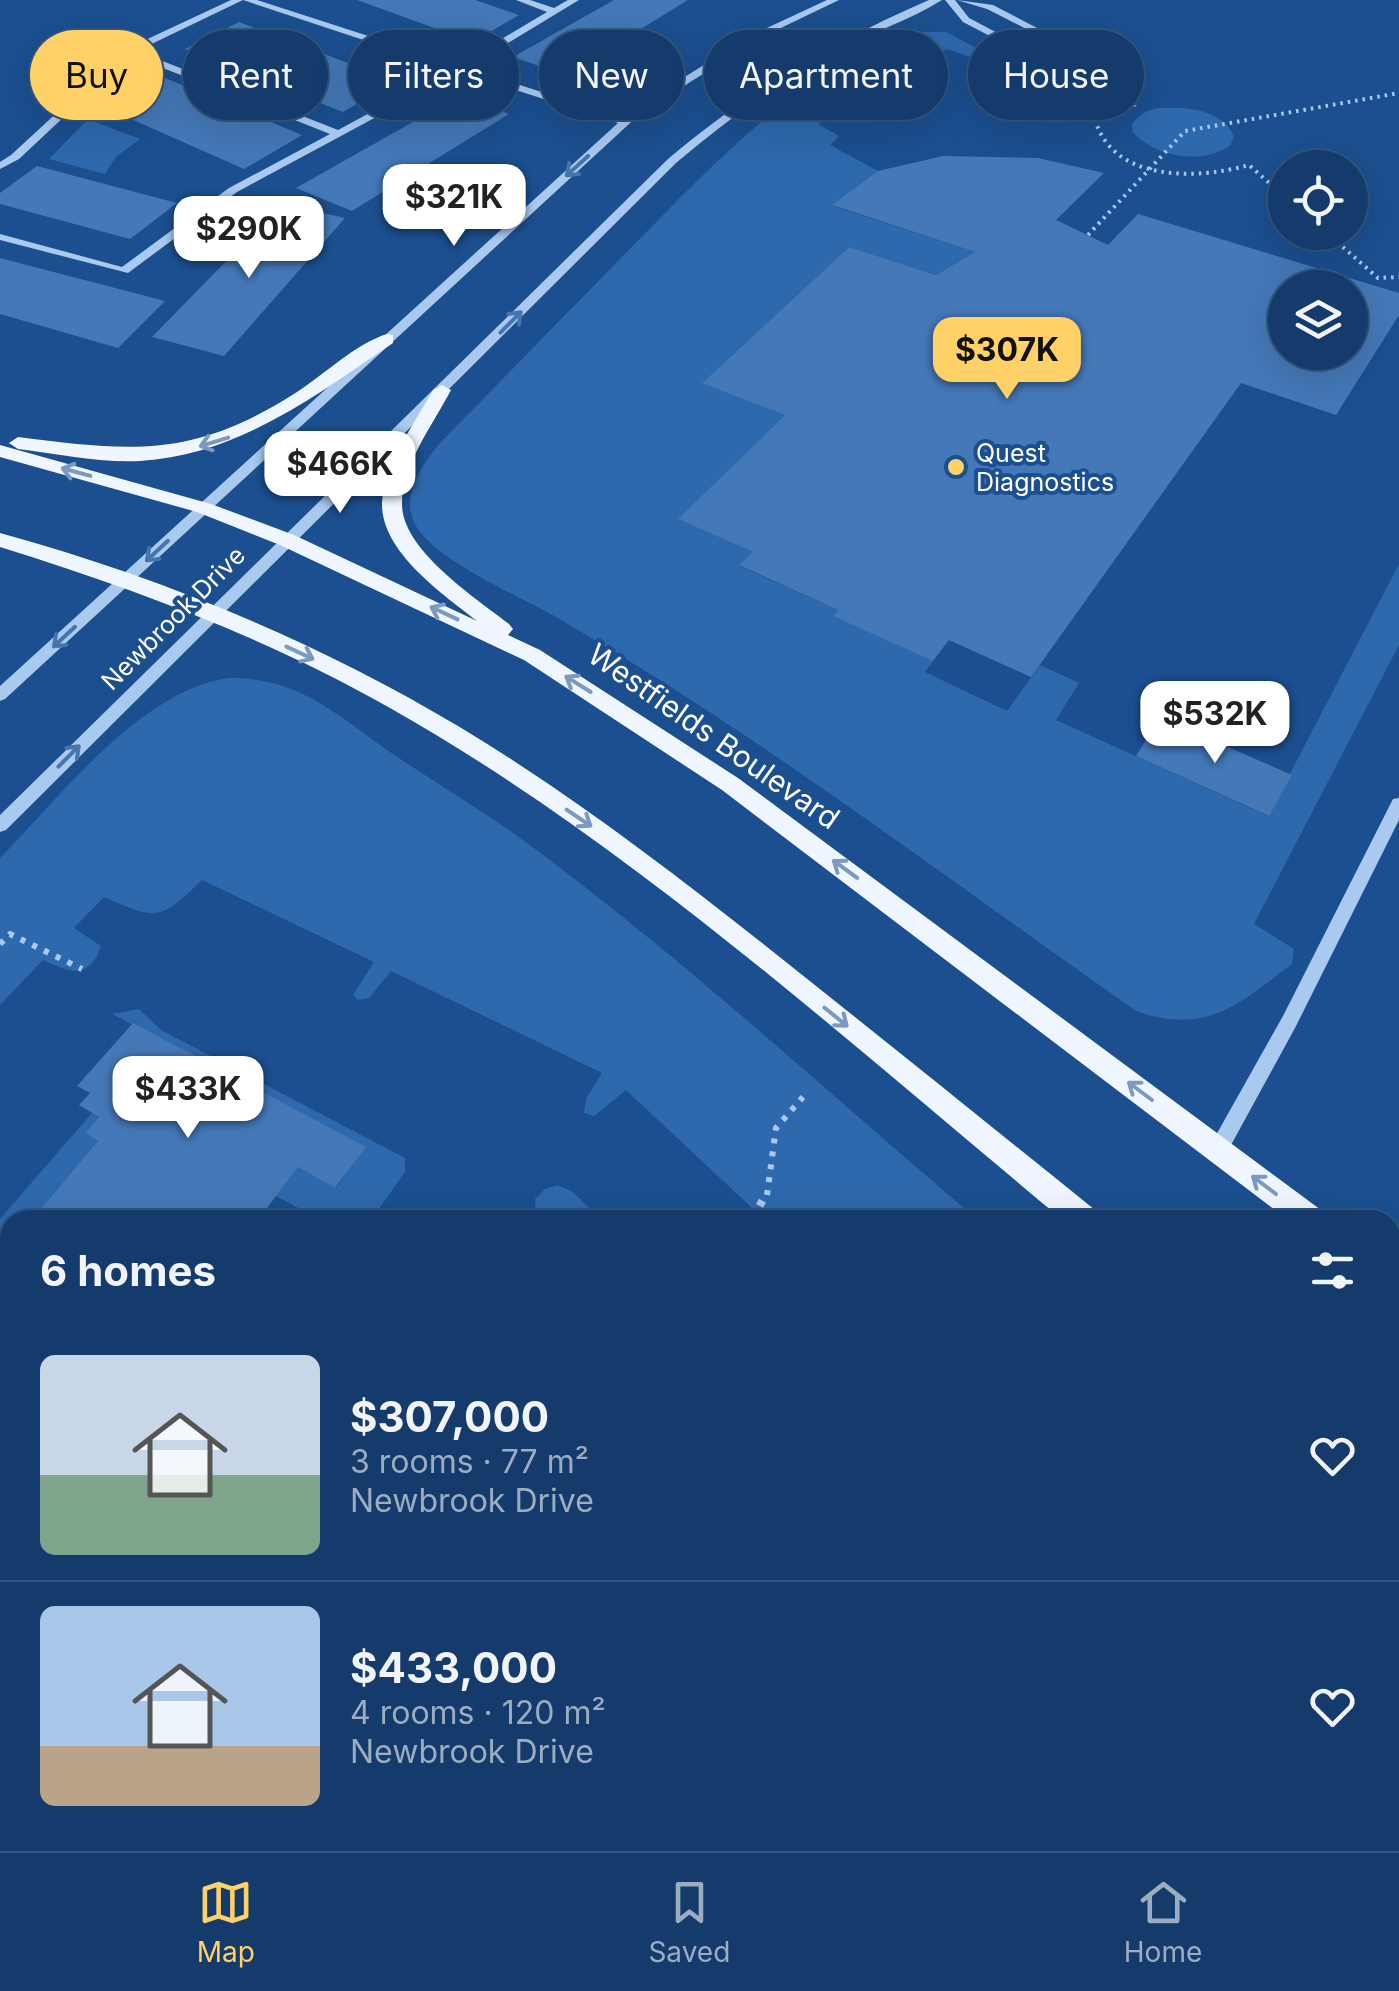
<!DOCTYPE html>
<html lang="en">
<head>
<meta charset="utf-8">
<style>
	:root { --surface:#143b6b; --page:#214673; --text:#f1f3f6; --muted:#9dadc1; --line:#33557e; --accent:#ffd166 }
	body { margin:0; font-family:Inter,sans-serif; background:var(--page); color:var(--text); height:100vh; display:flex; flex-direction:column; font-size:38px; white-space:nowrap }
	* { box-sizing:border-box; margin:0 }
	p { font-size:32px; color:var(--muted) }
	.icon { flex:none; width:55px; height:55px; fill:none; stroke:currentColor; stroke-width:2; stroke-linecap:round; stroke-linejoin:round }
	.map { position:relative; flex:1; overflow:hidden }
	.details { position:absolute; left:0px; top:1210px; width:1400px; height:642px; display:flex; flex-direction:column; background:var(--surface); border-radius:30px 30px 0 0; box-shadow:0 10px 40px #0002,0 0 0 2px var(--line) }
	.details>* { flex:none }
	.banner { position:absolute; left:30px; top:30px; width:1340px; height:90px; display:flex; gap:20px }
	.tools { position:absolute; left:1268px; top:150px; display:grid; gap:20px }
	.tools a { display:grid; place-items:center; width:100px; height:100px; border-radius:50%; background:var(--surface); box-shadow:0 10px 40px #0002,0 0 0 2px var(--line); font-size:50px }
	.price { position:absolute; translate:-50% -85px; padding:0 22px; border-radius:20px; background:#fff; color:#222; font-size:32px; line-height:65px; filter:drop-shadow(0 2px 5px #0008) }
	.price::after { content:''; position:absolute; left:50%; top:60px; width:30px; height:22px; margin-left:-15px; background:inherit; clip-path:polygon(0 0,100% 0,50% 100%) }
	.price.active { background:var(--accent); color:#111 }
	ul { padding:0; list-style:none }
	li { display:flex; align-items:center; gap:30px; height:250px; padding:0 40px }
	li+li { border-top:2px solid var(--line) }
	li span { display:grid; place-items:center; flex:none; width:280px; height:200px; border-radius:15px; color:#555 }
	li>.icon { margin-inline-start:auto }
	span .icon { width:120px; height:120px; fill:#fffc; stroke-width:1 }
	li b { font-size:42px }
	h2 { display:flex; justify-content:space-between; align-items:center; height:120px; padding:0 40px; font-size:42px }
	.pill { padding:0 35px; border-radius:45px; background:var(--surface); box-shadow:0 10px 40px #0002,0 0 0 2px var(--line); font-size:35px; line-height:90px }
	.pill.active { background:var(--accent); color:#111 }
	.tab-bar { display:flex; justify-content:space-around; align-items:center; height:140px; border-top:2px solid var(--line); background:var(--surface); font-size:28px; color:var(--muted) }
	.tab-bar a { display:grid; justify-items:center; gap:5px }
	.tab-bar .active { color:var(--accent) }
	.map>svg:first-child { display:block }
	.green { fill:#2e69ad }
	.building { fill:#4478b7; fill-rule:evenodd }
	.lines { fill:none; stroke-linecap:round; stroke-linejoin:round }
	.path-far2 { stroke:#a9c9ee; stroke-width:4; stroke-dasharray:2.5 5; stroke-linecap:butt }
	.path-far1 { stroke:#a9c9ee; stroke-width:6; stroke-dasharray:5 8; stroke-linecap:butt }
	.path { stroke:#a9c9ee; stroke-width:8; stroke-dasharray:6 10; stroke-linecap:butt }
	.minor { fill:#a9c9ee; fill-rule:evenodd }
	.major { fill:#f0f6ff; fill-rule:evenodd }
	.oneway { stroke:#4674ac }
	.oneway2 { stroke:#7b9ac1 }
	.poi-dot { fill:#ffd166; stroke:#1b4f8f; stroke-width:4 }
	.labels { text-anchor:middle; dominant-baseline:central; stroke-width:8; stroke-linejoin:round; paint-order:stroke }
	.far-poi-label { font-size:25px; fill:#fff; stroke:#1b4f8f; text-anchor:start }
	.far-street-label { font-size:25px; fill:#fff; stroke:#1b4f8f }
	.street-label { font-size:30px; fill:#fff; stroke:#1b4f8f }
</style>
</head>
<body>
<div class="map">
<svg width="1399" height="1851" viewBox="0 0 1399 1851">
	<rect width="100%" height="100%" fill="#1b4f8f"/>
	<path class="green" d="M921 32H946L984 52 971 57 947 49 818 124 839 136 830 145 878 171 833 206 975 252 936 275 849 247 703 382 785 415 679 519 753 552 740 566 838 610 834 615 933 661 925 672 1007 711 1040 665 1079 683 1056 720 1268 816 1399 564V645L1254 924 1294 949 1292 964C1239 1004 1206 1036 1136 1011 946 878 761 736 561 620 523 597 438 563 416 526 399 496 422 466 439 444 498 384 556 324 615 264 692 187 811 52 921 32Z
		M1158 108C1185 107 1221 108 1234 136L1230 146C1200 165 1157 157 1133 133L1132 123 1145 112Z
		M88 119 140 139 116 157 105 174 49 159Z
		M229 678C299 677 337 715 390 752 434 782 480 809 523 840 682 957 828 1093 978 1220H738L751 1207 626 1090 594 1116 584 1113 586 1099 602 1073 391 971 369 998 358 1000 353 995 374 962 202 880C161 920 157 921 104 897L74 928 101 946C89 981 69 972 43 960L0 1005V858C60 797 142 689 229 678Z
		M139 1009 161 1030 405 1158V1172L371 1220H321L276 1196 298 1167 336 1188 365 1147 112 1014Z
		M92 1113 99 1117 85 1133 98 1141 31 1220H10V1244L0 1256V1219Z
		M558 1185 573 1192 601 1220H536L535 1199 545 1189Z
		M1390 1570 1399 1577V1851H1382L1367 1843 1390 1842Z
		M0 1623 10 1630V1730L0 1723Z"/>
	<path class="building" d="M357 0H475L519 15 473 42Z
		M614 0H688L566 75 513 57Z
		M239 22 396 81 343 112 185 49Z
		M165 78 302 135 244 169 106 108Z
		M459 96 509 114 352 211 296 188Z
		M943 156 1038 158 1104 173 1056 220 1108 245 1138 214 1399 293V315L1336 415 1241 383 1031 677 949 640 933 661 833 616 838 610 739 565 753 552 678 519 785 415 702 383 849 247 936 275 975 252 832 205 878 171ZM1285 288H1350V352H1285Z
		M37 166 177 203 130 239 0 204V193Z
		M282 204 345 218 224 356 152 337Z
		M0 258 165 301 118 348 0 314Z
		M1160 717 1292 775 1269 816 1136 756Z
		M133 1023 366 1147 335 1188 298 1167 258 1220H31L98 1141 85 1133 99 1117 79 1105 90 1093 77 1086Z
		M10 1244V1343L0 1337V1256Z
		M884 1842H1314L1328 1851H898Z"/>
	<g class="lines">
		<path class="path-far2" d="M1095 119C1112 182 1197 180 1249 165L1285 197
			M1326 232 1378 278 1399 277
			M1088 235 1185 131 1399 93"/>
		<path class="path-far1" d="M0 944 10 934 82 969
			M767 1195 776 1128 803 1097"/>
		<path class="path" d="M752 1220 767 1192
			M694 1851 698 1842"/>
		<path class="minor" d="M231 0H243L137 51 338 130 451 69 243 0H257L458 65 547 12 516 0H530L554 8 568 0H579L467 68 623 118 633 109 754 34 827 0H839L760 38 641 113 5 699 0 701V686L618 123 460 72 237 192 128 273 0 240V234L122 267 229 188 330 134 130 55 19 159 0 169V162L11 155 126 49Z
			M929 0H942C910 20 870 33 836 51 778 82 726 121 676 163L6 830 0 832V815L668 159C748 91 834 41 929 0Z
			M945 0H955L969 18 1137 106 1128 108 963 22Z
			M957 0 993 5 1060 40 1052 42 987 9Z
			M1399 798V820L1295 1028 1225 1156 1218 1159 1211 1156 1208 1150 1211 1144 1283 1016 1393 799Z
			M0 1782 10 1787V1815L0 1810Z
			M51 1842H85L89 1851H55Z"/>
		<path class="major" d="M387 334 393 335V343C315 396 238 455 140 461 99 463 58 454 18 449L9 443 18 437C134 452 194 458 297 392 325 374 355 344 387 334Z
			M442 385 451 390C434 423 401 466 402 505 403 551 476 598 509 624L513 629 508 635 540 650 738 778 1321 1210 1325 1220H1288L722 790 524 660 280 545 197 512 0 457V445L211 504 294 535 477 621C443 594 381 552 382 503 384 464 415 423 433 390Z
			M0 533C160 577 316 641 458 726 579 799 691 886 801 974 899 1052 997 1131 1095 1210L1099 1220H1063C850 1044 631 844 390 708 267 638 135 589 0 547Z
			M1390 1265 1399 1269V1301L1390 1297Z
			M1390 1452 1399 1456V1492L1390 1488Z"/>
	</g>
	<defs><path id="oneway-shaft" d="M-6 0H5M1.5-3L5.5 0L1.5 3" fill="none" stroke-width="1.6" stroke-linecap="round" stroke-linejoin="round" transform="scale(2.5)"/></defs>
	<g class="oneway">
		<use href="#oneway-shaft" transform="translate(577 166) rotate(138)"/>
		<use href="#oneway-shaft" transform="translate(511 322) rotate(-45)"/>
		<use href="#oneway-shaft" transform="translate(157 551) rotate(137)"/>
		<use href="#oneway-shaft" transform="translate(64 637) rotate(137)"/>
		<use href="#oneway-shaft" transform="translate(69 756) rotate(-45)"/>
	</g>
	<g class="oneway2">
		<use href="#oneway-shaft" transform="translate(214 442) rotate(163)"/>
		<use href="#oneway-shaft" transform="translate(76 472) rotate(-165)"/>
		<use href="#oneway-shaft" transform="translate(444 613) rotate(-155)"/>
		<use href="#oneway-shaft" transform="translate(300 653) rotate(25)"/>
		<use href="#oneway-shaft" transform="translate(578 684) rotate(-148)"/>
		<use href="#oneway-shaft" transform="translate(579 818) rotate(34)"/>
		<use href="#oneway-shaft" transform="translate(845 869) rotate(-144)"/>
		<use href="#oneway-shaft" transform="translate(836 1017) rotate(39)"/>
		<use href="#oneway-shaft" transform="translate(1140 1091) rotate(-143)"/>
		<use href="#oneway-shaft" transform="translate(1264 1185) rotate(-143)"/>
	</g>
	<circle class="poi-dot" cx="956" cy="467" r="10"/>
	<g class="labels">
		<g class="far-poi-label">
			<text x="976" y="453">Quest<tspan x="976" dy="29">Diagnostics</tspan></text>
		</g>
		<g class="far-street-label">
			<text transform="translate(173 618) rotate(-45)">Newbrook Drive</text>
		</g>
		<g class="street-label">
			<text transform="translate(714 736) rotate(35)">Westfields Boulevard</text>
		</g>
	</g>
</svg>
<div class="tools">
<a><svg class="icon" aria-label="locate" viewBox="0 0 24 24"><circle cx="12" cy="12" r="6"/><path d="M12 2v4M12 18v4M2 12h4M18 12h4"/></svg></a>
<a><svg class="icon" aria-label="layers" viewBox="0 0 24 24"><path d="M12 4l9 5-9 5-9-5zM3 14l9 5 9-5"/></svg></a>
</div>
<b class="price" style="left:454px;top:249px">$321K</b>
<b class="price" style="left:249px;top:281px">$290K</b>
<b class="price active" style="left:1007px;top:402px">$307K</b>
<b class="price" style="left:340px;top:516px">$466K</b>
<b class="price" style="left:1215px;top:766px">$532K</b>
<b class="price" style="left:188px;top:1141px">$433K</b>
<div class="banner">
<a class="pill active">Buy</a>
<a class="pill">Rent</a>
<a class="pill">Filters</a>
<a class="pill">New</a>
<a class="pill">Apartment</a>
<a class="pill">House</a>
</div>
<section class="details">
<h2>6 homes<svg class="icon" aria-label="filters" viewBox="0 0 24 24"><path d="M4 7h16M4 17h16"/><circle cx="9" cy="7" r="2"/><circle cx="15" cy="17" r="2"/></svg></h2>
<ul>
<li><span style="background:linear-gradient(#c9d6e8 60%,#7fa58c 0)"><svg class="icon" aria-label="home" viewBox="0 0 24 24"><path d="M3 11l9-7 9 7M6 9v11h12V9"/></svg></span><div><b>$307,000</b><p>3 rooms · 77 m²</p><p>Newbrook Drive</p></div><svg class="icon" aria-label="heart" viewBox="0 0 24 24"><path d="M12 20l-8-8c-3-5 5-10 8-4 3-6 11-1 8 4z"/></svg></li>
<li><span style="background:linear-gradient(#a9c7e8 70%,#b9a48a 0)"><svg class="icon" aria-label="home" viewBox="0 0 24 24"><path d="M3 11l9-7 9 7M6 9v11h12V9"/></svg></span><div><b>$433,000</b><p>4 rooms · 120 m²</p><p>Newbrook Drive</p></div><svg class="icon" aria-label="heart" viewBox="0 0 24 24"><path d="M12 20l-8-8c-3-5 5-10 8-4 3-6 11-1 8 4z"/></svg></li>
</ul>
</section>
</div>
<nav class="tab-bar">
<a class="active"><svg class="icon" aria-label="map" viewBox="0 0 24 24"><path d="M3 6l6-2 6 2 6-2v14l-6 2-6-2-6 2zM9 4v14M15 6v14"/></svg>Map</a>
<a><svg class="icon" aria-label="saved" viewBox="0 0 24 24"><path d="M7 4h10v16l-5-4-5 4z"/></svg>Saved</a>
<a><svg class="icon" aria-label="home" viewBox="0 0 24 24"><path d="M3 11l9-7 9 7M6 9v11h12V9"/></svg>Home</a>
</nav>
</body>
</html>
